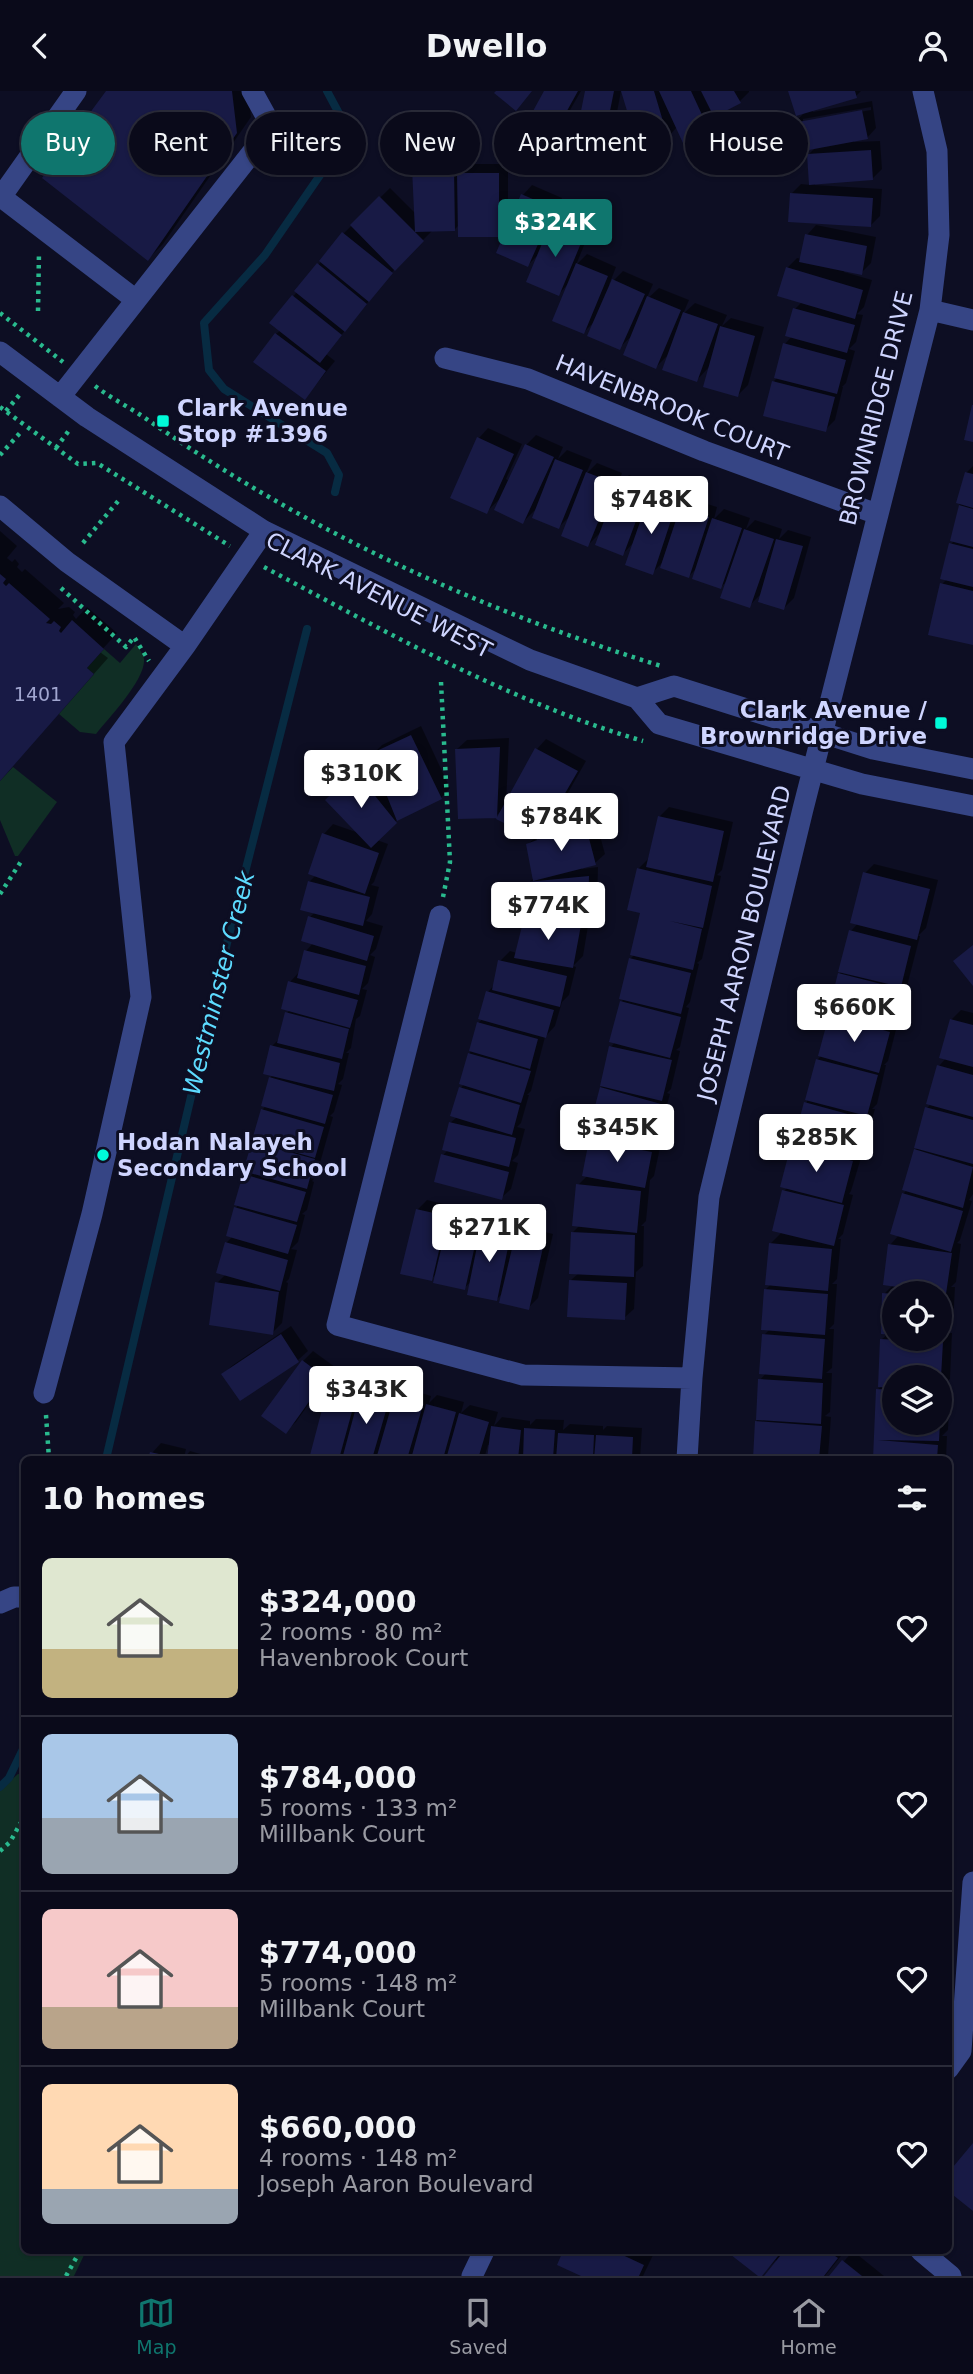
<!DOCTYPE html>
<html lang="en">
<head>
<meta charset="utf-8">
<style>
	:root { --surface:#0a0a1a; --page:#131323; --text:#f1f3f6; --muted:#999aa2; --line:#2a2b39; --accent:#0f766e }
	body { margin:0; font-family:"DejaVu Sans",sans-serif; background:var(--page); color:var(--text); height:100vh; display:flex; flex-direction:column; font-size:26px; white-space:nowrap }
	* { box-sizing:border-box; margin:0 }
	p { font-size:23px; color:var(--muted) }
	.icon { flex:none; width:38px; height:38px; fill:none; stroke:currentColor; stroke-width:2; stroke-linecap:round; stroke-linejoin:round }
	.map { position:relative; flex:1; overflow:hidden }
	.side { position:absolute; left:21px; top:1365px; width:931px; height:798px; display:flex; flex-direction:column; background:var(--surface); border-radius:10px; box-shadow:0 2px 5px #0004,0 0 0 2px var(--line) }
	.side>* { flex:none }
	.banner { position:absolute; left:21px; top:21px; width:931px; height:63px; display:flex; gap:14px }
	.fabs { position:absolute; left:882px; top:1190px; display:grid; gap:14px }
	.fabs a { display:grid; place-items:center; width:70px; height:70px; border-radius:50%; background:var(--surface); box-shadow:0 2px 5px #0004,0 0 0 2px var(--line); font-size:35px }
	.price { position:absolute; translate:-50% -60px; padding:0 16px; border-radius:7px; background:#fff; color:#222; font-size:23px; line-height:46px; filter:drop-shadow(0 2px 4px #0008) }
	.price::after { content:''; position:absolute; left:50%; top:42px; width:21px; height:16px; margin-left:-10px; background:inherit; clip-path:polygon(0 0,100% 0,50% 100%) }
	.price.current { background:var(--accent); color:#fff }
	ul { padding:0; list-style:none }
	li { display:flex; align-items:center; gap:21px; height:175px; padding:0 21px }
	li+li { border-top:2px solid var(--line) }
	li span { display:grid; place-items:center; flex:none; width:196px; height:140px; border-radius:10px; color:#555 }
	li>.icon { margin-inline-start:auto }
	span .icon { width:84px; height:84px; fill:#fffc; stroke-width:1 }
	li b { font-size:30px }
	h2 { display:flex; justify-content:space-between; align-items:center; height:84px; padding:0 21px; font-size:30px }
	.pill { padding:0 24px; border-radius:32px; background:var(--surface); box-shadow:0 2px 5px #0004,0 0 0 2px var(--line); font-size:24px; line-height:63px }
	.pill.current { background:var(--accent); color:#fff }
	header { display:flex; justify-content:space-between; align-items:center; height:91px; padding:0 21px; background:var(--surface); font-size:32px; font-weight:700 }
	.dock { display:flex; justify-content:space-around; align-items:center; height:98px; border-top:2px solid var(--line); background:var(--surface); font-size:19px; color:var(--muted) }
	.dock a { display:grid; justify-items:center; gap:4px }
	.dock .current { color:var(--accent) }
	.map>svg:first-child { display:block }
	.green { fill:#102e25 }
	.shadow { fill:#0007; fill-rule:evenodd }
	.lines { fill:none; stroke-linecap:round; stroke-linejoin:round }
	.stream { stroke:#072b42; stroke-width:8 }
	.building { fill:#181a45 }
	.path { stroke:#29ba8e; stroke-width:4.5; stroke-dasharray:3.5 5; stroke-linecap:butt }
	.minor { stroke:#364585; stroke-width:21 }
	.poi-dot { fill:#00fad8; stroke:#0d0e23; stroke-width:2.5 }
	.labels { text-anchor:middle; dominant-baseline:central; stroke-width:6; stroke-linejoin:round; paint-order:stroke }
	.number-label { font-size:19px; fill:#a1a6d0 }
	.poi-label { font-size:23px; font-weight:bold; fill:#cfd5ff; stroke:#0d0e23; text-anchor:start }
	.street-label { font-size:23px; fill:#cfd5ff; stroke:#0d0e23 }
	.water-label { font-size:24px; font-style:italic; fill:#5ddbff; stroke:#0d0e23 }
</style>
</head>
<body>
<header><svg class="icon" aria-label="back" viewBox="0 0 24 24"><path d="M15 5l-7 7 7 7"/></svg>Dwello<svg class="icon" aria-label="person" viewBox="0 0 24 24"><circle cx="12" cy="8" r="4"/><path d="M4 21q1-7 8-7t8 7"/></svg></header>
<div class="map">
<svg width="973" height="2185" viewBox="0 0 973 2185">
	<rect width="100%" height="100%" fill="#0d0e23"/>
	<path class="green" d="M136 553C139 558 143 562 144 568 146 588 109 627 96 643L80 641 59 623 94 583 87 577 104 558 120 572Z
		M13 676 57 711 18 765H15L0 729V690Z
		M18 1683 24 1684V1885L21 1898 24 1906V2160H86L74 2185H0V1699Z"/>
	<path class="shadow" d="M108 0H248L251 26 163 153 148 168Z
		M546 0H581L562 33 553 43Z
		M586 0H621L612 48 602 58Z
		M623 0H749V1L739 11 715 23 718 30 709 39 677 36 668 46Z
		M790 0H861L856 5 812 19 813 21 872 10 876 37 867 47 854 49V51L880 50 882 78 872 88 815 91V94L882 98 880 125 870 135 791 103 801 93 811 94 809 63 817 55 794 32 806 20ZM871 16V19L803 31V28Z
		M424 68H463V78L469 73H508V134L499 144 459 134 454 139H433L398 174 326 263 335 270 305 307 276 243 281 239 272 232 344 142 390 97 416 123 414 78Z
		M532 94 562 107 550 134 563 122 592 135 576 174 587 163 616 176 609 194 623 180 653 193 646 209 659 197 689 209 683 223 695 212 727 224 722 235 731 227 764 236 748 294 738 304 710 275 697 289 671 261 656 276 634 243 619 257 596 229 584 241 569 192 559 203 540 162 528 174 523 104Z
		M816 134 876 146 871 172 861 182 845 179 844 181 872 189 864 216 857 223 863 224 856 251 849 258 855 260 846 292 842 296H843L835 329 825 339 774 290 778 286 785 253 792 245 795 218 803 210 787 177 797 167 802 168 807 144Z
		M488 337 522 353 506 388 509 390 526 354 536 344 563 356 558 368 567 359 592 369 586 383 597 372 622 382 617 396 629 384 655 394 650 406 660 396 685 405 680 419 691 408 717 416 714 428 724 418 750 427 746 438 755 429 782 438 779 448 788 439 811 446 794 507 784 517 762 502 749 515 729 488 721 496 698 476 689 485 665 469 652 482 635 450 623 463 602 440 588 454 571 424 559 436 538 416 523 431 502 406 486 421 479 347Z
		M973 375V553L942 493 947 488 951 453 954 450 952 449 966 382Z
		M0 440 17 455 7 467 12 471 15 468 19 473 17 476 22 481 25 478 64 512 58 518 69 516 75 521 73 524 76 528 87 516 117 542 100 561 108 567 0 689Z
		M421 635 450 697 441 707 400 726 377 749 388 753 374 791 371 794 379 796 372 823 366 830 383 835 376 858 370 864 375 866 368 892 362 898 367 899 360 925 356 928 351 957 346 962H349L343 988 338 993 342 994 334 1021 330 1025 333 1026 316 1086 312 1090 314 1091 307 1119 302 1123 305 1124 298 1151 291 1158 297 1159 289 1188 286 1191 288 1192 282 1232 272 1242 217 1192 226 1183V1152L233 1145 236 1117 239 1113 244 1084 249 1080 253 1051 256 1049 262 1019 266 1015 270 987 274 983 272 955 280 947 287 922 290 919V891L300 880 306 860 313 852 310 826 315 821 309 791 316 784 324 743 333 733 359 742 327 709 366 672 383 693 372 664 382 654Z
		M509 647 506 714 537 658 546 648 586 670 548 737 542 742 594 723 605 763 595 772 582 776V778L598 776 597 815 590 823 583 865 573 875 576 876 569 904 562 911 555 935 545 946 531 1000 527 1004H529L521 1032 517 1036 525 1038 518 1064 512 1070 518 1072 511 1098 501 1107 443 1064 448 1059 450 1032 457 1026 461 997 464 993 461 992 479 931 483 928 488 901 494 894 500 870 510 860 517 862 526 828 529 825 528 792 534 787 527 754 536 746 502 719 496 725 457 658 467 649Z
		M669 716 733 731 722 779 717 784 721 785 702 868 697 872 699 873 690 911 686 916 689 917 680 956 676 959 680 960 671 998 667 1002 670 1003 659 1043 652 1050 661 1052 654 1085 650 1089 646 1130 641 1135H644L643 1175 636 1181 634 1218 624 1227 571 1189 579 1182 573 1141 580 1134 578 1094 588 1084 590 1050 601 1039 591 1037 611 956 615 951 630 868 635 863 642 821 638 778 648 768 659 726Z
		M874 773 938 789 926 837 918 845H920L899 926 895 931H898L888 970 884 974H886L877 1013 872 1018H875L864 1057 851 1100 849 1103 853 1104 843 1143 838 1148H841L837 1188 832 1193H837L834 1233 829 1238H834L832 1277 826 1282H832L830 1321 825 1325 831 1326 828 1365 825 1368H754L760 1289 766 1282 764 1244 770 1238 766 1198 772 1192 771 1152 782 1141 784 1100 788 1096 793 1055 797 1051 817 969 820 966 831 925 834 922 830 921 851 840 858 832 865 782Z
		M961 919 973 922V1103L969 1109 972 1110 960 1149 957 1152 961 1153 956 1191 951 1196H955L953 1234 946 1242H952L950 1288 946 1292H950L948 1339 942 1345H947L946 1368H874L877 1299 882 1295 881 1249 889 1242 884 1203 893 1194 890 1154 899 1144 903 1103 907 1099 915 1059 919 1055 927 1017 931 1013 939 975 946 967 951 929ZM894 1202H940V1248H894ZM894 1286H940V1332H894Z
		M427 1109 456 1116 455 1122 460 1116 489 1123 487 1133 492 1127 520 1133 517 1145 526 1136 553 1143 538 1207 528 1217 504 1201 497 1208 472 1190 464 1197 437 1182 431 1188 417 1119Z
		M291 1235 308 1260 298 1269 223 1283 233 1274Z
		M313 1260 335 1276 296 1331 286 1340 303 1270Z
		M342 1279 368 1286 364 1298 373 1289 399 1296 396 1307 405 1297 431 1305 429 1312 437 1304 464 1311 461 1322 470 1314 498 1321 494 1335 502 1326 530 1330V1334L536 1328 564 1329 563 1339 570 1333 603 1335V1339L607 1335 642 1337 640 1368H489L490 1354H488L484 1368H344V1365L341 1368H318L311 1366 332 1288Z
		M161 1352 186 1358 184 1367 190 1360 218 1368H150L152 1362Z
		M565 2160H644L653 2164 643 2185H585L559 2173Z
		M729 2160H845L825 2185H767L777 2171 776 2169 761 2184Z
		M853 2160 884 2185H831Z"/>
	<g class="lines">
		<path class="stream" d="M327 0 342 28 325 77 265 164 204 232 209 279 224 298 327 362 339 384 335 401
			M106 1368 228 848 307 538
			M0 1696 9 1687 24 1656"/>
	</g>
	<path class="building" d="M106 0H232L237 42 148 170 42 87Z
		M496 0H532L516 20 494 2Z
		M544 0H578L553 45 527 31Z
		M585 0H614L602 60 574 55Z
		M621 0H654L668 47 638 56Z
		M659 0H691L710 41 683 52Z
		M701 0H734L741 12 714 26Z
		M788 0H855L857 7 796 25Z
		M862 19 868 48 798 61 793 32Z
		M871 59 873 89 809 94 807 63Z
		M412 77H454L455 140 415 141Z
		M457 82H499V146H458Z
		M790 102 873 107 871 136 788 131Z
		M521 103 554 117 528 176 496 162Z
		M379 105 424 150 395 180 350 134Z
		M551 131 584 145 559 205 526 191Z
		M342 141 393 182 369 211 319 170Z
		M805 143 867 155 862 184 799 171Z
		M317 172 367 213 345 241 294 200Z
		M576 172 608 185 584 243 552 230Z
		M786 176 863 199 855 228 777 205Z
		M612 188 645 203 620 259 587 245Z
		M292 204 342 244 320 272 269 232Z
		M647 205 681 219 656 278 623 264Z
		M793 217 855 234 847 262 785 245Z
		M683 221 718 233 697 291 662 279Z
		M720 235 755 245 738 306 703 296Z
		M275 242 326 280 305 309 253 271Z
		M783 252 846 269 837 303 774 287Z
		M772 290 835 306 826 341 763 325Z
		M972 314H973V351L964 349Z
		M477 346 514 363 487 423 450 407Z
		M525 353 554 366 523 433 494 419Z
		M555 368 583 379 559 438 532 427Z
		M586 381 614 392 588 456 561 445Z
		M965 381 973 383V417L956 412Z
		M618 393 646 403 623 465 595 454Z
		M649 405 676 414 653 484 625 474Z
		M959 414 973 418V456L950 450Z
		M680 417 709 426 689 487 660 477Z
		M712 427 742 437 721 498 692 488Z
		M744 438 774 448 750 517 720 507Z
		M776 448 803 455 784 519 758 511Z
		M949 452 973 458V496L940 488Z
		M0 483 6 488 3 492 6 495 9 492 50 528 46 532 51 533 54 530 61 536 59 540 61 542 72 529 104 558 87 577 94 583 0 690Z
		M940 492 973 500V554L928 544Z
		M411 644 442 708 397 730 370 663Z
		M500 656 497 727 458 728 455 658Z
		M535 657 578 680 538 749 496 728Z
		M355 680 397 732 371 757 325 709Z
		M658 725 724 740 713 791 646 776Z
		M585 732 596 774 533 790 526 753Z
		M322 742 379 762 365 803 308 783Z
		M637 777 712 795 703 837 670 830 702 838 693 879 630 864 640 822 627 819Z
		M863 781 930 798 917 849 850 832Z
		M589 785 588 827 524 826 527 791Z
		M308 790 370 806 363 835 300 819Z
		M308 825 374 845 367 870 301 850Z
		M524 827 581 834 573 877 514 867Z
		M849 839 911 855 901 896 838 881Z
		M973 854V895L953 870Z
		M304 859 366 875 359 904 297 887Z
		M629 867 691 882 681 923 619 908Z
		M498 869 567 885 560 916 492 899Z
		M838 882 901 898 890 938 828 922Z
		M288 890 358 909 350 937 281 918Z
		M486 900 554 919 546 947 478 928Z
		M620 910 681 926 670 967 609 951Z
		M285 921 349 938 342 968 277 952Z
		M829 924 890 941 879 982 818 965Z
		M950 928 973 934V976L939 967Z
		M477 931 538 948 530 978 469 960Z
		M270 954 340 972 334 1000 263 983Z
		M609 955 672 969 662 1010 600 995Z
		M468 962 531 980 521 1012 459 993Z
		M816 968 878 984 867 1025 805 1009Z
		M937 974 973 984V1026L926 1013Z
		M269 986 333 1004 325 1033 261 1015Z
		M459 996 520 1014 512 1044 450 1025Z
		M600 996 661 1013 650 1054 589 1038Z
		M804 1011 866 1028 855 1069 793 1052Z
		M925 1016 973 1029V1073L914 1057Z
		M261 1018 324 1036 315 1067 252 1049Z
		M449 1031 516 1047 509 1076 442 1059Z
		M589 1049 652 1061 645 1097 582 1085Z
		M252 1051 315 1068 307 1098 243 1080Z
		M791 1054 853 1070 842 1112 780 1096Z
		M914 1058 973 1076 963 1117 902 1099Z
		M441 1063 509 1081 502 1109 434 1091Z
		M243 1083 306 1101 297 1131 234 1114Z
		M576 1093 641 1100 637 1142 572 1135Z
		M782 1099 844 1114 834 1155 772 1140Z
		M902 1102 963 1120 951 1161 890 1143Z
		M234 1116 297 1134 288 1163 226 1145Z
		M416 1118 447 1125 432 1190 400 1183Z
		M449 1125 480 1132 465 1199 433 1192Z
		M481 1136 511 1142 497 1210 467 1204Z
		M571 1141 635 1144 634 1186 569 1183Z
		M515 1145 544 1152 529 1219 499 1212Z
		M225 1151 288 1169 280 1200 216 1182Z
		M769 1152 832 1158 828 1200 765 1194Z
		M888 1153 952 1162 946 1203 883 1194Z
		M569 1189 627 1192 625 1229 567 1226Z
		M215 1191 279 1201 273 1244 209 1234Z
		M764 1198 828 1203 825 1244 761 1239Z
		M882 1202 894 1203V1244L881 1243Z
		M940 1205H946L944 1246H940Z
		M281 1243 299 1271 240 1310 221 1283Z
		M762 1243 825 1248 822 1288 759 1283Z
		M880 1248 943 1251 941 1286H894V1297L878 1296Z
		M302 1269 326 1287 286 1343 261 1325Z
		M330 1288 359 1295 339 1368H309Z
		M758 1288 823 1292 821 1333 756 1329Z
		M361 1298 390 1306 372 1368H342Z
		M876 1298 894 1299V1332H940L939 1350 878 1349 938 1354 937 1368H873Z
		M394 1306 423 1314 407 1368H376Z
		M426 1313 456 1321 443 1368H411Z
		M459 1322 489 1331 478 1368H446Z
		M755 1330 822 1335 819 1368H753Z
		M491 1335 521 1339 518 1368H487Z
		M524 1337 555 1339 553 1368H523Z
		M558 1342 594 1344 593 1368H556Z
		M596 1344 633 1346 632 1368H594Z
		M150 1361 177 1367V1368H148Z
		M973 2052V2120L948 2100V2082Z
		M563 2160H614L644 2174 639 2185H581L557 2174Z
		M726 2160H782L762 2185H758Z
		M784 2160H828L838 2167 824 2185H764Z
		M842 2169 862 2185H829Z"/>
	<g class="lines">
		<path class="path" d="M38 220 39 161
			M0 222 63 271
			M95 295C112 308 131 317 148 329 309 441 475 517 661 575
			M0 316 78 373 97 372 230 455
			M6 320 21 302
			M56 357 70 338
			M0 364 20 342
			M83 452 119 409
			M264 476C386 541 510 611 643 650
			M61 497 126 556 134 546 149 570
			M441 591 450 771 443 806
			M0 803 22 769
			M46 1324 49 1368
			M0 1760 10 1751 24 1726
			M66 2185 80 2160"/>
		<path class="minor" d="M0 105 136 209
			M1 106 76 0
			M930 219 973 229
			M0 261 87 326 264 440 530 569 637 607 659 633 862 693 973 715
			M445 267 528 288 704 360 877 423
			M60 306 272 36 252 0
			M0 415 67 471 185 555 264 440
			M637 607 674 595 873 658 973 678
			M440 825 337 1234 523 1284 692 1287
			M44 1302 92 1123 141 906 114 651 185 555
			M687 1368 692 1287 709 1106 803 718 930 219 939 144 937 60 923 0
			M0 1512 14 1506H24
			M948 1978 961 1960 973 1791
			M921 2160 951 2185
			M472 2185 484 2160"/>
	</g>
	<g class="poi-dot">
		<rect x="156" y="323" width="14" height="14" rx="3.5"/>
		<rect x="934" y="625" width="14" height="14" rx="3.5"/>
		<circle cx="103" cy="1064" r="7"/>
	</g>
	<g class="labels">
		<g class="number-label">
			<text x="38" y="603">1401</text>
		</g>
		<g class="poi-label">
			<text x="177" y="317">Clark Avenue<tspan x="177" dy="26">Stop #1396</tspan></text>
			<text x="927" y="619" text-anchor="end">Clark Avenue /<tspan x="927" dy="26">Brownridge Drive</tspan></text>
			<text x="117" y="1051">Hodan Nalayeh<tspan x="117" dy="26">Secondary School</tspan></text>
		</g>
		<g class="street-label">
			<text transform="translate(672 317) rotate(22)">HAVENBROOK COURT</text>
			<text transform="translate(876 317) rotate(-76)">BROWNRIDGE DRIVE</text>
			<text transform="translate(379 504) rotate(27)">CLARK AVENUE WEST</text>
			<text transform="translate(744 852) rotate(-76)">JOSEPH AARON BOULEVARD</text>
		</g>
		<g class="water-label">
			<text transform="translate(219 892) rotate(-76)">Westminster Creek</text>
		</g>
	</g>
</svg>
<div class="fabs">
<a><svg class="icon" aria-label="locate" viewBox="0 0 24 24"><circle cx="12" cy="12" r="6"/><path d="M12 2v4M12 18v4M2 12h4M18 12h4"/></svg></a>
<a><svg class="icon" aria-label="layers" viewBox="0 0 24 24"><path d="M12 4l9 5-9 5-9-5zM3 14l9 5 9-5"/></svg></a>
</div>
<b class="price current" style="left:555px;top:168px">$324K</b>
<b class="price" style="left:651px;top:445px">$748K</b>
<b class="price" style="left:361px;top:719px">$310K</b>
<b class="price" style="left:561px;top:762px">$784K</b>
<b class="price" style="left:548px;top:851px">$774K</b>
<b class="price" style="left:854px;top:953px">$660K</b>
<b class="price" style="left:617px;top:1073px">$345K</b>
<b class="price" style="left:816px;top:1083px">$285K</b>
<b class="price" style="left:489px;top:1173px">$271K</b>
<b class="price" style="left:366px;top:1335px">$343K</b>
<div class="banner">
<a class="pill current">Buy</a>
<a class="pill">Rent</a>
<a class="pill">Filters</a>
<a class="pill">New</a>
<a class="pill">Apartment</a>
<a class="pill">House</a>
</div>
<section class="side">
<h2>10 homes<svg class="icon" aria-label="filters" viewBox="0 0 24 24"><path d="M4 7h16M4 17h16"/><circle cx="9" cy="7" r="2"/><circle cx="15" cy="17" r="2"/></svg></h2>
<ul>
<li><span style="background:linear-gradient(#dfe7d0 65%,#c2b280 0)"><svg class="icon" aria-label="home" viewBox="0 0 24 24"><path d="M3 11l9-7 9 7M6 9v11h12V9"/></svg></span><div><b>$324,000</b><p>2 rooms · 80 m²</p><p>Havenbrook Court</p></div><svg class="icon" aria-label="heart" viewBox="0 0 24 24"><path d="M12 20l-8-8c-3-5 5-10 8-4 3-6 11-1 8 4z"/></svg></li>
<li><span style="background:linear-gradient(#a9c7e8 60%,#9aa5b1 0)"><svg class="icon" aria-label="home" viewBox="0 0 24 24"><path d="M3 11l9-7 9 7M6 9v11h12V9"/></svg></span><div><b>$784,000</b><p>5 rooms · 133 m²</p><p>Millbank Court</p></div><svg class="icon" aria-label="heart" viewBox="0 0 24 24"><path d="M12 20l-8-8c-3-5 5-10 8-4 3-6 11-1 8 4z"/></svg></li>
<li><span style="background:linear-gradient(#f6c9c9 70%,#b9a48a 0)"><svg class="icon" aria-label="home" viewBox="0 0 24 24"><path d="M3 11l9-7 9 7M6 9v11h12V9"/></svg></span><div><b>$774,000</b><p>5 rooms · 148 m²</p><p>Millbank Court</p></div><svg class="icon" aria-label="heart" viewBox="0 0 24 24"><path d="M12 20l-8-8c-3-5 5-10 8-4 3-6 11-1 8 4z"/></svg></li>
<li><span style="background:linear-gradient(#ffd9b3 75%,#9aa5b1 0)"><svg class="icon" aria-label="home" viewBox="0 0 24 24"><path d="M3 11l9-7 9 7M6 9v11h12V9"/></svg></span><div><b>$660,000</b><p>4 rooms · 148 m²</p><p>Joseph Aaron Boulevard</p></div><svg class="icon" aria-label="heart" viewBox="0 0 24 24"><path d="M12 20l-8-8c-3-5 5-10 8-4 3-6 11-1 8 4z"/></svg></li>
</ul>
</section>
</div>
<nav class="dock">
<a class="current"><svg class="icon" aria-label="map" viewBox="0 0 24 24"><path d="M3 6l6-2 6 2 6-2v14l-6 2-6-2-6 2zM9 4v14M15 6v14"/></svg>Map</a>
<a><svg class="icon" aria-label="saved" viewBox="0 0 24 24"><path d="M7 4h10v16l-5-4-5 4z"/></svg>Saved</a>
<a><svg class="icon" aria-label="home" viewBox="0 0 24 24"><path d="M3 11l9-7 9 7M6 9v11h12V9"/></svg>Home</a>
</nav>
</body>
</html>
